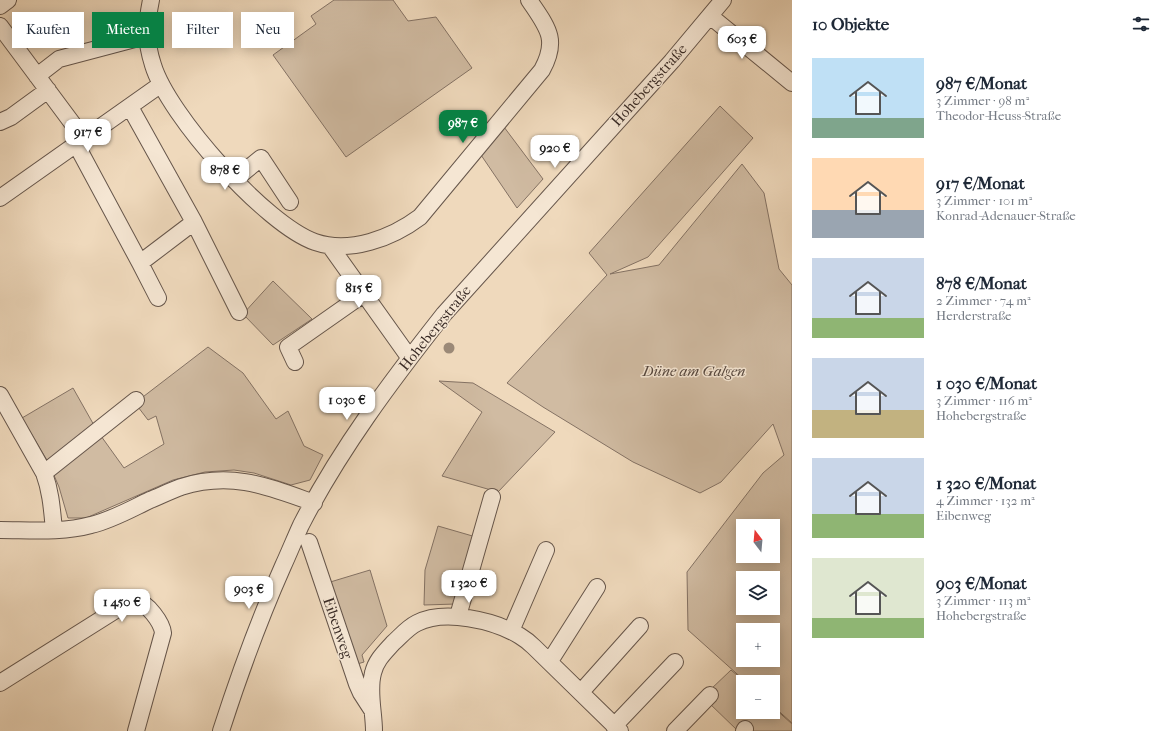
<!DOCTYPE html>
<html lang="de">
<head>
<meta charset="utf-8">
<style>
	:root { --surface:#fff; --page:#f2f2f3; --text:#1f2937; --muted:#747a83; --accent:#0b8043 }
	body { margin:0; font-family:"IM FELL French Canon",serif; background:var(--page); color:var(--text); height:100vh; display:flex; flex-direction:column; font-size:15px; white-space:nowrap }
	* { box-sizing:border-box; margin:0 }
	p { font-size:13px; color:var(--muted) }
	.icon { flex:none; width:22px; height:22px; fill:none; stroke:currentColor; stroke-width:2; stroke-linecap:round; stroke-linejoin:round }
	.map { position:relative; flex:1; overflow:hidden }
	.panel { display:flex; flex-direction:column; background:var(--surface); width:380px }
	.panel>* { flex:none }
	.top-card { position:absolute; left:12px; top:12px; width:380px; height:36px; display:flex; gap:8px }
	.needle { width:26px; rotate:344deg }
	.controls { position:absolute; left:736px; top:519px; display:grid; gap:8px }
	.controls a { display:grid; place-items:center; width:44px; height:44px; border-radius:0px; background:var(--surface); box-shadow:0 2px 10px #0003; font-size:20px }
	.price { position:absolute; translate:-50% -34px; padding:0 9px; border-radius:8px; background:#fff; color:#222; font-size:13px; line-height:26px; filter:drop-shadow(0 1px 2px #0008) }
	.price::after { content:''; position:absolute; left:50%; top:24px; width:12px; height:9px; margin-left:-6px; background:inherit; clip-path:polygon(0 0,100% 0,50% 100%) }
	.price.active { background:var(--accent); color:#fff }
	ul { padding:0; list-style:none }
	li { display:flex; align-items:center; gap:12px; height:100px; padding:0 20px }
	li span { display:grid; place-items:center; flex:none; width:112px; height:80px; border-radius:0px; color:#555 }
	li>.icon { margin-inline-start:auto }
	span .icon { width:48px; height:48px; fill:#fffc; stroke-width:1 }
	li b { font-size:17px }
	h2 { display:flex; justify-content:space-between; align-items:center; height:48px; padding:0 20px; font-size:17px }
	.tag { padding:0 14px; border-radius:0px; background:var(--surface); box-shadow:0 2px 10px #0003; font-size:14px; line-height:36px }
	.tag.active { background:var(--accent); color:#fff }
	main { display:flex; flex:1; min-height:0 }
	.map>svg:first-child { display:block }
	.green { fill:#d0bba2; stroke:#847264; fill-rule:evenodd }
	.lines { fill:none; stroke-linecap:round; stroke-linejoin:round }
	.minor-casing { stroke:#66564b; stroke-width:18 }
	.minor { stroke:#f5e6d3; stroke-width:16 }
	.tree { fill:#9b8977 }
	.labels { text-anchor:middle; dominant-baseline:central; stroke-width:3; stroke-linejoin:round; paint-order:stroke }
	.street-label { font-size:15px; fill:#382a25; stroke:#f5e6d3 }
	.park-label { font-size:15px; font-style:italic; fill:#56473e; stroke:#f5e6d3 }
</style>
</head>
<body>
<main>
<div class="map">
<svg width="792" height="731" viewBox="0 0 792 731">
	<rect width="100%" height="100%" fill="#efd9bc"/>
	<filter id="stains"><feTurbulence type="fractalNoise" baseFrequency=".005" numOctaves="4"/><feColorMatrix values="0 0 0 0 .2 0 0 0 0 .09 0 0 0 0 .02 0 0 0 .5 -.17"/></filter>
	<radialGradient id="worn" r=".72"><stop offset=".6" stop-color="#630" stop-opacity="0"/><stop offset="1" stop-color="#630" stop-opacity=".3"/></radialGradient>
	<path class="green" d="M334 0H393L408 21 436 17 472 68 346 157 273 55 316 24 311 16Z
		M720 106 753 138 648 257 610 274 659 265 742 164 764 193 779 269 792 285V723L773 706V682H746L688 630 687 572 763 473 784 455 773 424 721 482 700 493 633 462 543 407 507 383 607 275 589 253ZM743 526H773V556H743ZM743 578H773V608H743ZM743 630H773V660H743Z
		M504 127 543 179 517 208 481 155Z
		M273 281 312 319 273 345 243 314Z
		M208 347 243 373 276 419 288 411 304 446 323 455 310 480 291 485 254 473 234 470 205 472 173 480 86 518H68L59 487 53 473 101 436 124 468 164 444 156 416 148 420 135 403Z
		M439 381 473 383 555 432 498 492 442 476 482 412Z
		M73 388 95 427 48 462 22 418Z
		M438 526 476 537 456 604 424 605 425 570Z
		M370 570 387 626 362 655 364 662 354 665 327 583Z
		M731 670 745 682H743V712H773V707L792 724V731H738L708 702 710 690Z"/>
	<g class="lines">
		<defs>
			<path id="minor" d="M151 0C146 25 145 40 153 65 168 115 266 225 315 242 350 254 392 238 420 217L542 70C559 39 547 27 529 0
				M0 6 8 0
				M710 16 792 83
				M0 26 84 139
				M37 76 59 59 146 36
				M130 107 194 222 239 312
				M0 122 11 117 48 90
				M76 144 140 263 158 298
				M234 180 261 158 290 202
				M0 198 160 85
				M330 246 409 357
				M140 263 194 222
				M295 362 288 347 365 293
				M0 395 44 473C51 492 52 510 54 530
				M44 473 136 400
				M0 530C29 530 62 533 91 525 112 520 131 509 150 500 160 496 170 491 181 487 231 471 267 486 314 503
				M309 542 357 684 361 693 372 710
				M458 616 492 497
				M511 631 546 550
				M550 661 597 587
				M0 683 127 603C130 602 133 601 136 601 148 603 162 623 163 633L136 731
				M581 692 640 626
				M614 726 675 662
				M221 731C239 675 259 620 283 566 289 553 295 538 301 525 340 449 392 380 444 314L672 61 723 0
				M374 731C374 712 368 691 373 673 376 660 385 652 393 643 401 636 407 628 417 623 444 609 494 620 520 636 525 639 530 643 534 647L620 731
				M675 731 710 695
				M744 731 745 729"/>
		</defs>
		<use href="#minor" class="minor-casing"/>
		<use href="#minor" class="minor"/>
	</g>
	<circle class="tree" cx="449" cy="348" r="5.5"/>
	<g class="labels">
		<g class="street-label">
			<text transform="translate(649 85) rotate(-48)">Hohebergstraße</text>
			<text transform="translate(435 328) rotate(-51)">Hohebergstraße</text>
			<text transform="translate(338 628) rotate(71)">Eibenweg</text>
		</g>
		<g class="park-label">
			<text x="694" y="371">Düne am Galgen</text>
		</g>
	</g>
	<rect width="100%" height="100%" filter="url(#stains)"/>
	<rect width="100%" height="100%" fill="url(#worn)"/>
</svg>
<div class="controls">
<a><svg class="needle" viewBox="-14 -14 28 28"><path d="M0-13l5 13h-10z" fill="#e53935"/><path d="M0 13l5-13h-10z" fill="#747a83"/></svg></a>
<a><svg class="icon" aria-label="layers" viewBox="0 0 24 24"><path d="M12 4l9 5-9 5-9-5zM3 14l9 5 9-5"/></svg></a>
<a>+</a>
<a>−</a>
</div>
<b class="price" style="left:742px;top:60px">603 €</b>
<b class="price active" style="left:463px;top:144px">987 €</b>
<b class="price" style="left:88px;top:153px">917 €</b>
<b class="price" style="left:555px;top:169px">920 €</b>
<b class="price" style="left:225px;top:191px">878 €</b>
<b class="price" style="left:359px;top:309px">815 €</b>
<b class="price" style="left:347px;top:421px">1 030 €</b>
<b class="price" style="left:469px;top:604px">1 320 €</b>
<b class="price" style="left:249px;top:610px">903 €</b>
<b class="price" style="left:122px;top:623px">1 450 €</b>
<div class="top-card">
<a class="tag">Kaufen</a>
<a class="tag active">Mieten</a>
<a class="tag">Filter</a>
<a class="tag">Neu</a>
</div>
</div>
<section class="panel">
<h2>10 Objekte<svg class="icon" aria-label="filters" viewBox="0 0 24 24"><path d="M4 7h16M4 17h16"/><circle cx="9" cy="7" r="2"/><circle cx="15" cy="17" r="2"/></svg></h2>
<ul>
<li><span style="background:linear-gradient(#bfe0f5 75%,#7fa58c 0)"><svg class="icon" aria-label="home" viewBox="0 0 24 24"><path d="M3 11l9-7 9 7M6 9v11h12V9"/></svg></span><div><b>987 €/Monat</b><p>3 Zimmer · 98 m²</p><p>Theodor-Heuss-Straße</p></div></li>
<li><span style="background:linear-gradient(#ffd9b3 65%,#9aa5b1 0)"><svg class="icon" aria-label="home" viewBox="0 0 24 24"><path d="M3 11l9-7 9 7M6 9v11h12V9"/></svg></span><div><b>917 €/Monat</b><p>3 Zimmer · 101 m²</p><p>Konrad-Adenauer-Straße</p></div></li>
<li><span style="background:linear-gradient(#c9d6e8 75%,#8fb573 0)"><svg class="icon" aria-label="home" viewBox="0 0 24 24"><path d="M3 11l9-7 9 7M6 9v11h12V9"/></svg></span><div><b>878 €/Monat</b><p>2 Zimmer · 74 m²</p><p>Herderstraße</p></div></li>
<li><span style="background:linear-gradient(#c9d6e8 65%,#c2b280 0)"><svg class="icon" aria-label="home" viewBox="0 0 24 24"><path d="M3 11l9-7 9 7M6 9v11h12V9"/></svg></span><div><b>1 030 €/Monat</b><p>3 Zimmer · 116 m²</p><p>Hohebergstraße</p></div></li>
<li><span style="background:linear-gradient(#c9d6e8 70%,#8fb573 0)"><svg class="icon" aria-label="home" viewBox="0 0 24 24"><path d="M3 11l9-7 9 7M6 9v11h12V9"/></svg></span><div><b>1 320 €/Monat</b><p>4 Zimmer · 132 m²</p><p>Eibenweg</p></div></li>
<li><span style="background:linear-gradient(#dfe7d0 75%,#8fb573 0)"><svg class="icon" aria-label="home" viewBox="0 0 24 24"><path d="M3 11l9-7 9 7M6 9v11h12V9"/></svg></span><div><b>903 €/Monat</b><p>3 Zimmer · 113 m²</p><p>Hohebergstraße</p></div></li>
</ul>
</section>
</main>
</body>
</html>
